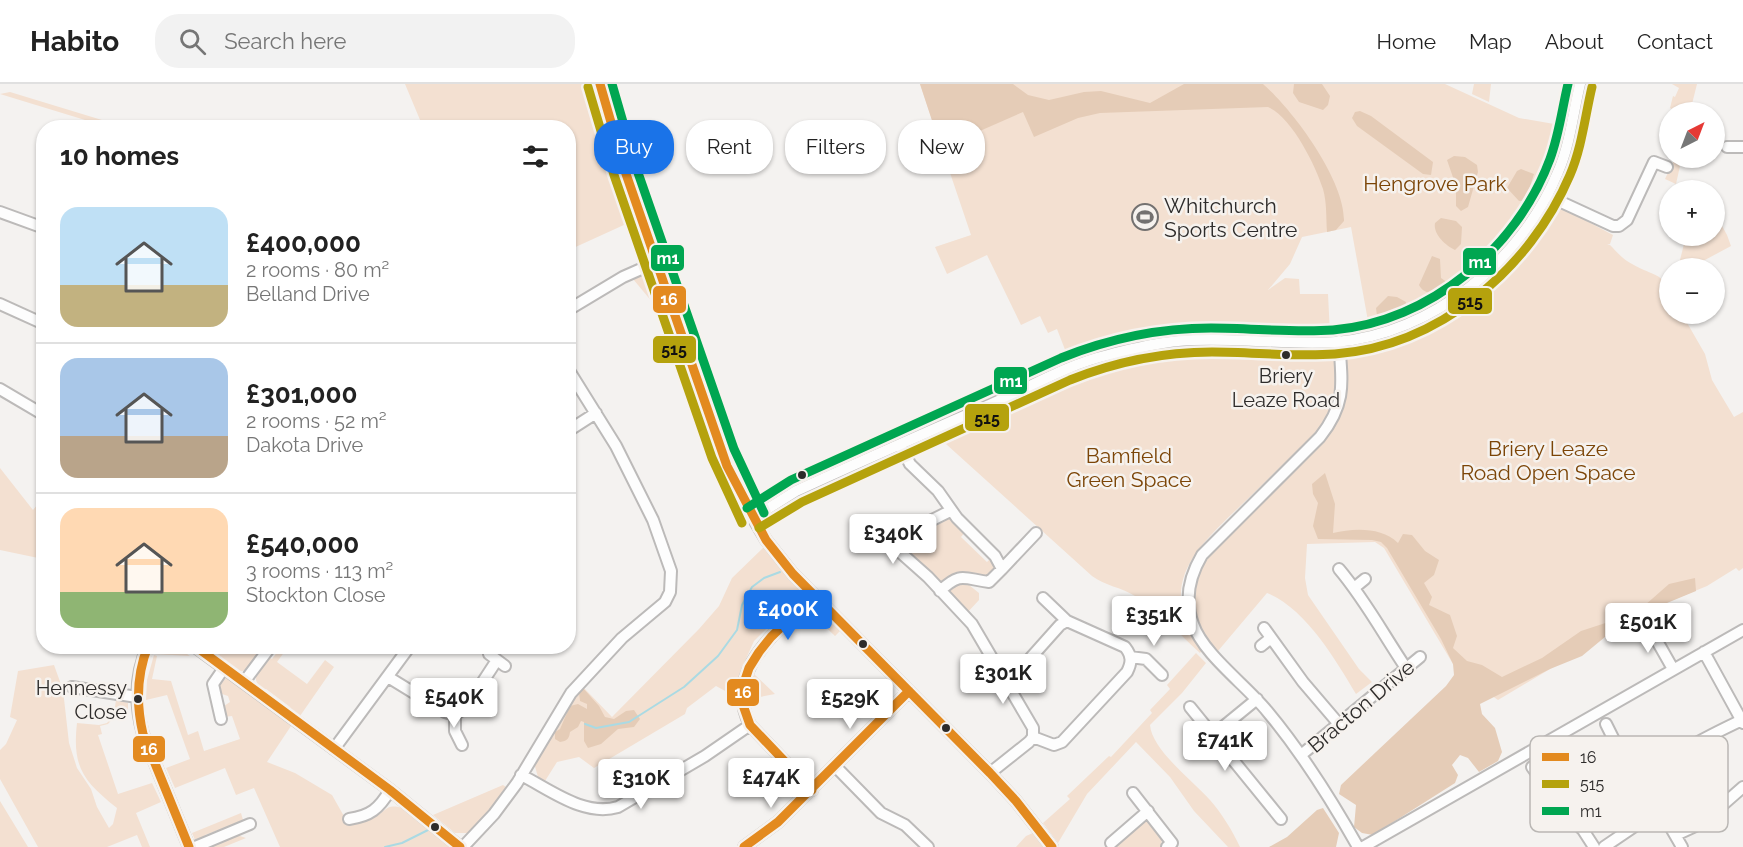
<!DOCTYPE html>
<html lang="en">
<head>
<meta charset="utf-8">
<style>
	:root { --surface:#fff; --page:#f2f2f2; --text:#222; --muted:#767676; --line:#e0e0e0; --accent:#1a73e8 }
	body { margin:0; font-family:Raleway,sans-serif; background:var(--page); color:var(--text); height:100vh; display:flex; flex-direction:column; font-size:22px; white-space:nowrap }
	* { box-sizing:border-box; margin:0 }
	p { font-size:20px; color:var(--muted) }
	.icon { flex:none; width:33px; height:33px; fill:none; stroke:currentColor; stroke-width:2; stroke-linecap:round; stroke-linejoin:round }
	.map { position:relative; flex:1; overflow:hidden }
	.panel { position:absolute; left:36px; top:36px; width:540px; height:534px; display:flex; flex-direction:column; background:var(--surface); border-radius:24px; box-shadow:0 2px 4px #0004 }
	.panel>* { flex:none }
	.banner { position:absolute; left:594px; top:36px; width:570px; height:54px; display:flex; gap:12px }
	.needle { width:39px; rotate:42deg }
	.fabs { position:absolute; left:1659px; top:18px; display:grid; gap:12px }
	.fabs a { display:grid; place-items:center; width:66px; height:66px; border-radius:50%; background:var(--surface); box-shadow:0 2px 4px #0004; font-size:30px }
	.price { position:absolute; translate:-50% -51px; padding:0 14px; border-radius:6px; background:#fff; color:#222; font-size:20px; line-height:39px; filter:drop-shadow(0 2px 3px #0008) }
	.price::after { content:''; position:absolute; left:50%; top:36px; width:18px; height:14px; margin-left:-9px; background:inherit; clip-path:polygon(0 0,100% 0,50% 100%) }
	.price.current { background:var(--accent); color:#fff }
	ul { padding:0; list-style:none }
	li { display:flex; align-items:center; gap:18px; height:150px; padding:0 24px }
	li+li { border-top:2px solid var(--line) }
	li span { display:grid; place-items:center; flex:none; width:168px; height:120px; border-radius:18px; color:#555 }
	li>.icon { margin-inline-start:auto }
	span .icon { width:72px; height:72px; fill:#fffc; stroke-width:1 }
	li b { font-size:26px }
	h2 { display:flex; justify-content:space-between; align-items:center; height:72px; padding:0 24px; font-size:26px }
	.chip { padding:0 21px; border-radius:24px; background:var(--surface); box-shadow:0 2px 4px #0004; font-size:21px; line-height:54px }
	.chip.current { background:var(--accent); color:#fff }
	header { display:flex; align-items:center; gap:36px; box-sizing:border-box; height:84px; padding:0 30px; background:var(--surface); border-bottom:2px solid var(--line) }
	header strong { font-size:28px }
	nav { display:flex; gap:33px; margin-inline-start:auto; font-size:21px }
	.search { width:420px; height:54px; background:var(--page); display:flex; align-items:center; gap:15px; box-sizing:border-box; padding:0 21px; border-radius:24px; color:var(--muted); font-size:22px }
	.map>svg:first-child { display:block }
	.green { fill:#f3e0d1 }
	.forest { fill:#e5ccb7 }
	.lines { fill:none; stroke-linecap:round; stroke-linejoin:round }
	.stream { stroke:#aadae3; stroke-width:2 }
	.minor-casing { stroke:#bcbab9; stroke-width:14 }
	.minor { stroke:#fdfdfd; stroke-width:10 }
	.bus-1-casing { stroke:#f6f2ee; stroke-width:14 }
	.bus-2-casing { stroke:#f6f2ee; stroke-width:14 }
	.bus-3-casing { stroke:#f6f2ee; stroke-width:14 }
	.bus-1 { stroke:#e38a1f; stroke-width:9 }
	.bus-2 { stroke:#b5a20d; stroke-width:9 }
	.bus-3 { stroke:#00a651; stroke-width:9 }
	.bus-dot { fill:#2e2c2b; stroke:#f6f2ee; stroke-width:2 }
	.labels { text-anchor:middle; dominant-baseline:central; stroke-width:5; stroke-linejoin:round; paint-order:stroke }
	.bus-label { font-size:20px; fill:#2e2c2b; stroke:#f6f2ee }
	.park-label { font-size:21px; fill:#7c4507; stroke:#f6f2ee }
	.poi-label { font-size:21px; fill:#2e2c2b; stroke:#f6f2ee; text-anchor:start }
	.street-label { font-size:21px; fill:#2e2c2b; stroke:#f6f2ee }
	.key { fill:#f6f2ee; stroke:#bab7b4; stroke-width:1.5 }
	.key-label { font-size:16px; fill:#2e2c2b }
	.line-badge { stroke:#f6f2ee; stroke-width:2 }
	.badge-label { font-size:16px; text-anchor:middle; font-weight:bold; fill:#fff }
	.pale-badge-label { font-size:16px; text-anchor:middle; font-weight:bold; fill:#111 }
</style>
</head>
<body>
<header>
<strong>Habito</strong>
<div class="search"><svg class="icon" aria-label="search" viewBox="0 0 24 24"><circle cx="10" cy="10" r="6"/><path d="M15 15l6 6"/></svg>Search here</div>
<nav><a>Home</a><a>Map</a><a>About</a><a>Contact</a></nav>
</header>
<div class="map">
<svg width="1743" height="763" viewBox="0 0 1743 763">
	<rect width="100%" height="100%" fill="#f4f2f0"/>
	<path class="green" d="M405 0H595L607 47 637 135 569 166 568 44 423 43Z
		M920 0H1445L1519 34 1560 41C1565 51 1554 79 1550 89 1530 138 1496 178 1453 208 1441 217 1427 226 1413 230 1399 234 1383 235 1368 237L1351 143 1302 153 1290 180 1268 206 1285 194 1299 195 1300 210H1328L1330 250 1314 252C1267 250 1219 244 1172 250 1137 255 1102 264 1069 276L1057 245 1048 249 1040 232 1021 241 987 171 947 190 935 163 971 151Z
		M1474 0H1491L1489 18 1472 10Z
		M1672 0H1697L1690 28H1678L1670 24 1673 12 1675 13 1679 4Z
		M10 8 115 40 117 43H108L0 10Z
		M1674 76 1680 82 1676 100 1665 95Z
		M1554 123 1562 124 1613 151 1610 160 1607 161H1610C1615 166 1621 173 1627 177 1658 197 1669 183 1670 230H1682L1705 270 1712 296 1734 333 1743 328V484L1739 487 1736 484 1707 502 1651 525 1498 616 1469 596 1453 580 1384 464 1375 458 1307 460 1305 494 1308 511 1359 585 1372 598 1356 610C1335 575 1306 525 1267 509L1218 567C1200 560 1189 518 1192 500 1194 490 1202 479 1207 471L1339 331 1345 315 1344 270 1348 264C1361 258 1375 257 1389 252 1436 238 1477 211 1511 175L1513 176 1547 127Z
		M1715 129 1727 151 1731 162 1690 184H1678L1686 152H1714Z
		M645 190C659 193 660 208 664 219L658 225 633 195Z
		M1205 262 1241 263 1283 270 1325 266 1333 270C1335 289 1339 307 1331 325 1323 343 1308 357 1293 371 1273 390 1254 409 1234 428 1188 472 1159 505 1202 566L1200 569C1179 550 1159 527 1135 512 1121 503 1105 502 1092 492L936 351 1105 278 1147 268Z
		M0 384 33 426 43 414V475L0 466Z
		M950 435 965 448 961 453 987 478 991 474C997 483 995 485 989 493L959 489 939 498 905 468V458L909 454 944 436Z
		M764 463 796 501 799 505V517C791 525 780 527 773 535L774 537 754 557 740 588 737 608H727L716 602 687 624 685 630 594 684 579 673 557 678 545 697 538 693 534 679 571 617 583 603 612 633 699 545 719 522 732 494Z
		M964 497 979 509V516L967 529 950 511V504Z
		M813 523 821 525 819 527 840 547 835 552 814 532 806 541 801 536V530L807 525Z
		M158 562 177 563 190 572 154 570Z
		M212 563H224L234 570 241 563H267C242 595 244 593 212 570L214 565Z
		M281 563H288L277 578 307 600 325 576 334 583 300 632 291 628 290 623 266 605H262C249 593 259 585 267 573L272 572 270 574 272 575Z
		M1196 569 1206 579 1182 609 1150 641C1152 666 1193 697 1210 716 1222 730 1232 746 1240 763H1228L1194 727 1170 693 1136 658 1087 710 1058 759 1043 739 1070 715 1067 712 1109 672 1111 673 1152 629 1150 626 1170 605 1167 601Z
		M154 571 157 572 152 595 171 597 188 651 198 647 204 667 240 655 232 632 224 633 222 626 224 622 230 618 228 612 219 609V602L226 594H230L272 624 291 642 267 678 295 689 332 711 345 734C354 734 367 735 375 732 387 728 385 719 402 724L451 763H280L254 704 236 711 225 684 175 704 166 684 190 675 167 611 146 616 147 596Z
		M54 581 63 606 69 659 77 684 91 705 97 723 109 744 113 740 117 724C83 697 72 683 77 639L99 641 107 639 114 630 116 616 128 619V627L115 632 108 640 100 642 102 650 98 651 118 710 152 699 161 718 136 729 150 763H142L137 751 107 763H38L0 695V666L6 660 17 636 10 633 18 587Z
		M754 590 775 610 750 615 751 592Z
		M503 701 506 703 489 727 469 749H455L433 731Z
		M0 717 28 763H0Z
		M241 729 243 736 235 742 232 741 205 751 203 755 195 756 192 749Z
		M1145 735 1149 736 1162 755 1161 763H1113Z
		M1033 749 1043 763H1016L1026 752Z
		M237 751 246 754 224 763H207Z"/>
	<path class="forest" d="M920 0H1013L1028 11 1049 16 1084 8 1101 7 1150 19 1184 0H1263C1293 26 1345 96 1344 137L1336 146 1327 148C1326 134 1327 119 1323 105 1316 82 1291 32 1268 23L1100 29 1078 34 1034 53 1023 28 941 64Z
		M1294 0H1322L1330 12 1328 21 1323 26 1299 18 1293 9Z
		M1360 27 1371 32 1433 78 1431 91 1423 90 1357 42 1352 34 1355 28Z
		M1454 72 1465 73 1477 81 1478 88 1468 123 1461 127 1456 122V102L1447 76Z
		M1521 85 1534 90 1528 109 1523 117H1519L1507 104 1517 87Z
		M1441 134 1456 137 1462 143 1461 160 1455 166C1445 161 1433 150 1435 139Z
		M1432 172 1440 175 1441 194 1451 201C1443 211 1425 213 1419 201Z
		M1388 212 1397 213 1406 218 1405 225 1397 231 1377 232 1376 224Z
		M1325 389 1335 420 1333 449C1354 444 1382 443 1398 459L1403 450 1412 451 1425 467 1439 476 1434 491 1424 499 1432 513 1429 521 1450 531 1457 552 1453 564 1467 577 1482 581 1502 593 1542 574 1581 547 1636 529 1669 500 1695 494 1696 507 1650 526 1611 548 1582 572 1550 585 1480 620 1482 630 1495 644 1502 668 1498 677 1479 688 1468 674 1460 671 1452 681 1458 691 1455 699 1373 751 1362 749 1354 743 1356 721 1339 710 1341 701 1446 602 1454 591 1453 580 1441 555 1387 464 1381 458 1372 456 1318 455 1313 442 1318 419 1313 410 1312 400Z
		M583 604 599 622 605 633 614 635 626 627 634 626 640 635 634 643 618 645 601 660 588 664 584 657V638L581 637 578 643 570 648C569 655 567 657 560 658L555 655V648L560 645 570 622 578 620 587 625V620L580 617 579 608Z
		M1323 724 1339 749 1336 763H1269L1287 753 1317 726Z"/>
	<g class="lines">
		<path class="stream" d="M585 640 596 644 629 638 684 603 718 572 737 546 742 521 752 503 764 494 780 488
			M385 763 402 759 428 746"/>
		<defs>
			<path id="minor" d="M600 0 625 87 727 382 753 434 766 456 793 490 990 689 1016 717 1052 763
				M1727 63H1743
				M1548 112 1613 142H1619L1627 136 1654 78 1667 83
				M0 128 44 144
				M0 220 44 240
				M568 226 623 193 657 178
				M1339 257C1342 298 1347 319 1320 353L1202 471C1189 493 1184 516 1193 540 1203 570 1246 601 1267 627 1302 669 1331 715 1358 763
				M0 305 44 331
				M568 347 596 329
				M900 360 910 380 938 407 957 434 995 472 1002 485 989 498C964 495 961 487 940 507
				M950 427C937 434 901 449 898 463L901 469 928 493 972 540 1033 644V653L1029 658 990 689
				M753 434 796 407C863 376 930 347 998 317 1034 301 1069 280 1108 271 1136 264 1164 257 1193 256 1241 254 1289 261 1336 258 1433 250 1522 176 1558 88 1570 61 1573 29 1580 0
				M1002 485 1036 449
				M1339 485C1366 517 1383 550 1406 584
				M1354 504 1365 495
				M1043 514 1067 537
				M1648 541 1673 585
				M1264 544 1303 598 1338 639
				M148 562C135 590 135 621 143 650L189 763
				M194 562 390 706 460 763
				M1261 562 1271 554
				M1704 568 1743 639
				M489 570 505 582
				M1130 573 1146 575 1162 591
				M388 593 445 628 455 631 467 622 497 576
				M244 598 271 562
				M1006 598 1018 588 1060 541 1067 537 1125 563C1132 572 1132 578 1127 588L1062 658 1054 661 1033 653
				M72 603 137 613
				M1190 623 1281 735
				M455 631V647L462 661
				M221 635 213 600 224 584
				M1606 640 1619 666 1621 683 1625 692 1660 725 1682 763
				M1213 651 1257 615
				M334 665 410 562
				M1301 671 1420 573
				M835 682 881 729 905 741 928 763
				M1532 683 1562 725 1583 746 1594 763
				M521 691C551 706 584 733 618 723L705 672 750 641
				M1640 704C1667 671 1703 655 1742 636
				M812 706 750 641C722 585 780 546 814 511
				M1133 709 1172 759 1167 763
				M349 735C370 732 379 725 390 706
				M1676 751 1702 739 1743 703
				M1111 759 1148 727
				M195 763 250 740
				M463 763 494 730 517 699 571 609 622 554 665 518 670 508 671 487 653 436 616 362 568 285
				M744 763 778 738 909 607
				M1363 763 1743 546
				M1604 763 1660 725"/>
		</defs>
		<use href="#minor" class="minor-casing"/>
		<use href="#minor" class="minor"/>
		<defs>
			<path id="bus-1" d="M600 0 625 87 727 382 766 456 793 490 990 689 1016 717 1052 763
				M148 562C136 592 136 620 143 650L189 763
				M195 562 390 706 460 763
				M812 706 750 641 743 621V602L749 584 759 568 771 553 814 511
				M744 763 778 738 909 607"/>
			<path id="bus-2" d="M588 3 614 91 712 374 742 439
				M759 444 802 418 1070 296C1115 278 1164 268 1212 268 1253 268 1294 273 1335 270 1439 262 1530 185 1570 91 1582 63 1585 32 1592 3"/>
			<path id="bus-3" d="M612 0 636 83 734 365 764 429
				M747 424 791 396 1061 274C1108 255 1160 244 1211 244 1252 244 1293 249 1333 246 1430 238 1517 164 1550 75 1559 51 1562 25 1568 0"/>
		</defs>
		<use href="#bus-1" class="bus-1-casing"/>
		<use href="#bus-2" class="bus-2-casing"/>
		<use href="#bus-3" class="bus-3-casing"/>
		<use href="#bus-1" class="bus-1"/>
		<use href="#bus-2" class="bus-2"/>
		<use href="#bus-3" class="bus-3"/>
	</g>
	<defs>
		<symbol id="stadium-ring" viewBox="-11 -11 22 22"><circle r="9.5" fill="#f6f2ee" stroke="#737170" stroke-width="1.5"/><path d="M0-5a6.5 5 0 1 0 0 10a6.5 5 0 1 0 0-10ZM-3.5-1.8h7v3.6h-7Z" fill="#737170"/></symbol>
	</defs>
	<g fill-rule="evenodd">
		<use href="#stadium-ring" x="1130" y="118" width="30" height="30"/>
	</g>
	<g class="bus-dot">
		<circle cx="1286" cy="271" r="5"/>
		<circle cx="802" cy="391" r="5"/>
		<circle cx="863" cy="560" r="5"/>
		<circle cx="138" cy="615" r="5"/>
		<circle cx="946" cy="644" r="5"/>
		<circle cx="435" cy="743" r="5"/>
	</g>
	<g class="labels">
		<g class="bus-label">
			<text x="1286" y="292">Briery<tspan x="1286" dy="24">Leaze Road</tspan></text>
			<text x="127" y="604" text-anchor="end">Hennessy<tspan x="127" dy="24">Close</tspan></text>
		</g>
		<g class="park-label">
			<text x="1435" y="99">Hengrove Park</text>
			<text x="1548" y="364">Briery Leaze<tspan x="1548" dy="24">Road Open Space</tspan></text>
			<text x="1129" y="371">Bamfield<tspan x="1129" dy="24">Green Space</tspan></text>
		</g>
		<g class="poi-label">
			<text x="1164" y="121">Whitchurch<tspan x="1164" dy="24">Sports Centre</tspan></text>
		</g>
		<g class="street-label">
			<text transform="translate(1361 622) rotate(-40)">Bracton Drive</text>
		</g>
	</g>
	<rect x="1530" y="652" width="198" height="96" rx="9" class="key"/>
	<rect x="1542" y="669" width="27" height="8" fill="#e38a1f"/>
	<rect x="1542" y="696" width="27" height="8" fill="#b5a20d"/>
	<rect x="1542" y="723" width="27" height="8" fill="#00a651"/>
	<g class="key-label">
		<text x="1580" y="679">16</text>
		<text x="1580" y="706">515</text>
		<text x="1580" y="733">m1</text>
	</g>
	<g class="line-badge">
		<rect x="650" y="160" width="35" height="28" rx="6" fill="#00a651"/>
		<rect x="1462" y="163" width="35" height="29" rx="6" fill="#00a651"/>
		<rect x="652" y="201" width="35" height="29" rx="6" fill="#e38a1f"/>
		<rect x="1447" y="203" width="46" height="28" rx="6" fill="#b5a20d"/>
		<rect x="652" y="251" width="45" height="29" rx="6" fill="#b5a20d"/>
		<rect x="993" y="282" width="35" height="29" rx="6" fill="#00a651"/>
		<rect x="964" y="319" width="46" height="29" rx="6" fill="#b5a20d"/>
		<rect x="726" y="594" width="34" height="29" rx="6" fill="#e38a1f"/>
		<rect x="132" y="651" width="34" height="28" rx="6" fill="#e38a1f"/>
	</g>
	<g class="badge-label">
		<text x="668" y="180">m1</text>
		<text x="1480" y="184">m1</text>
		<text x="669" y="221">16</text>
		<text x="1011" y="303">m1</text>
		<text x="743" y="614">16</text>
		<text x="149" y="671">16</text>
	</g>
	<g class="pale-badge-label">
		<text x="1470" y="223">515</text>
		<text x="674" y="271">515</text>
		<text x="987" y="340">515</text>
	</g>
</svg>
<div class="fabs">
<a><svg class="needle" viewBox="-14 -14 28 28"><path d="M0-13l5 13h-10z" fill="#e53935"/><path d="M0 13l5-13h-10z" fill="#767676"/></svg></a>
<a>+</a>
<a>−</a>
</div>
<b class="price" style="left:893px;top:481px">£340K</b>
<b class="price current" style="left:788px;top:557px">£400K</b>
<b class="price" style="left:1154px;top:563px">£351K</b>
<b class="price" style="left:1648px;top:570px">£501K</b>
<b class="price" style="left:1003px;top:621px">£301K</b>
<b class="price" style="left:454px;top:645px">£540K</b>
<b class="price" style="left:850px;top:646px">£529K</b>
<b class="price" style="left:1225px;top:688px">£741K</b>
<b class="price" style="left:771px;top:725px">£474K</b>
<b class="price" style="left:641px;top:726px">£310K</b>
<div class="banner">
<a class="chip current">Buy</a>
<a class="chip">Rent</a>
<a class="chip">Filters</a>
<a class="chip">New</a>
</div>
<section class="panel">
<h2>10 homes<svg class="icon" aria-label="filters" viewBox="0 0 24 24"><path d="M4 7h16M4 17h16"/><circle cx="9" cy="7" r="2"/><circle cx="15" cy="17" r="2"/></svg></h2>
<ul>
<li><span style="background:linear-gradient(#bfe0f5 65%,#c2b280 0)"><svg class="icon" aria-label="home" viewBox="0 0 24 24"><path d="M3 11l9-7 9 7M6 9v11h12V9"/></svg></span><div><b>£400,000</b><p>2 rooms · 80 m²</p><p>Belland Drive</p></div></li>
<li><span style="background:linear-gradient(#a9c7e8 65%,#b9a48a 0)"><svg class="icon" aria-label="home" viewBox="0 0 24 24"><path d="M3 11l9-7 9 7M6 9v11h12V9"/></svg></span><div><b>£301,000</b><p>2 rooms · 52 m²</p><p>Dakota Drive</p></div></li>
<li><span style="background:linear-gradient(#ffd9b3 70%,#8fb573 0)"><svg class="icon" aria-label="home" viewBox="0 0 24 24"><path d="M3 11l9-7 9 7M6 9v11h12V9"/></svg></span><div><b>£540,000</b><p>3 rooms · 113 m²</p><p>Stockton Close</p></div></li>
</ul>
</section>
</div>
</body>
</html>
